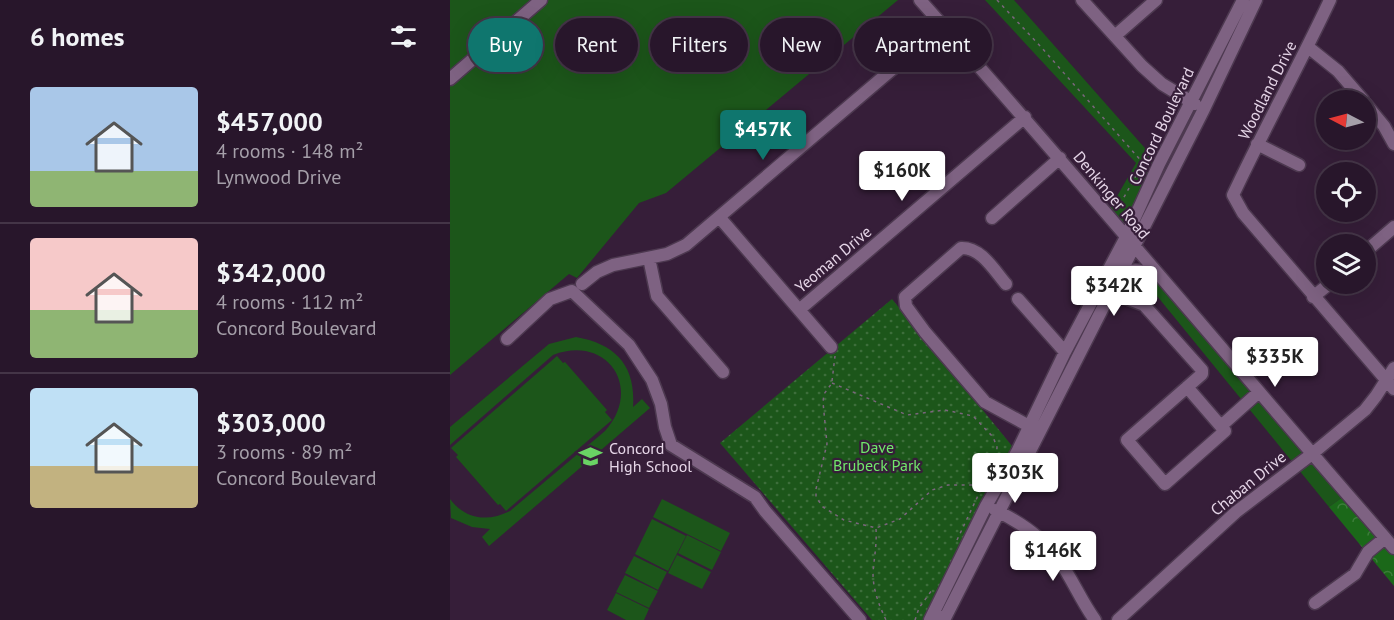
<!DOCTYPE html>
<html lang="en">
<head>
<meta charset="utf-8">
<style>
	:root { --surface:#28162b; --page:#301f33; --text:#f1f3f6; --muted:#a59fa9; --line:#443547; --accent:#0f766e }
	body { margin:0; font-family:"PT Sans",sans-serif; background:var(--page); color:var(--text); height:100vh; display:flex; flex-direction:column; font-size:22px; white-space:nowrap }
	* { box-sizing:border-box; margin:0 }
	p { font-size:20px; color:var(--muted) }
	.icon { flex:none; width:33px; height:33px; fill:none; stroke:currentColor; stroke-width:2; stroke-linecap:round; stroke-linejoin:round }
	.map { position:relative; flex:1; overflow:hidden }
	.panel { display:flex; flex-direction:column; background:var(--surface); width:450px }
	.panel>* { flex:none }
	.banner { position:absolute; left:18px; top:18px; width:570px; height:54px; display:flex; gap:12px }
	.needle { width:39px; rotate:276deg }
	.fabs { position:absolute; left:866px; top:90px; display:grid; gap:12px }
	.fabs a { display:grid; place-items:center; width:60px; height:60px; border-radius:50%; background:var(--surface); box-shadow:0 6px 24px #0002,0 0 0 2px var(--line); font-size:30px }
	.price { position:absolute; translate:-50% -51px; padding:0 14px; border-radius:6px; background:#fff; color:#222; font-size:20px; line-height:39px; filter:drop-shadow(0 2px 3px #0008) }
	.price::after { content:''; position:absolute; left:50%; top:36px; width:18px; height:14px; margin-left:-9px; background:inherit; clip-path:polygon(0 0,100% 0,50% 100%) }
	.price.current { background:var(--accent); color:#fff }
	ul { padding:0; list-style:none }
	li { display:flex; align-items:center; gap:18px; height:150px; padding:0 30px }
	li+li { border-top:2px solid var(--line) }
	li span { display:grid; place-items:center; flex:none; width:168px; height:120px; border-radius:6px; color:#555 }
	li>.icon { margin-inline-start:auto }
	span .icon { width:72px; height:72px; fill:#fffc; stroke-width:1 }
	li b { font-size:26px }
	h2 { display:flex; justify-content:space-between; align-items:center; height:72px; padding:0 30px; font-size:26px }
	.tag { padding:0 21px; border-radius:27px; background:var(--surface); box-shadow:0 6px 24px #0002,0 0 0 2px var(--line); font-size:21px; line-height:54px }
	.tag.current { background:var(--accent); color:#fff }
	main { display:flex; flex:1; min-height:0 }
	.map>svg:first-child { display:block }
	.grass { fill:#1c561a }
	.forest { fill:url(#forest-crowns) }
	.park { fill:url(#park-dots) }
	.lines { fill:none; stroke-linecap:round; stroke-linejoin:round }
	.minor-casing { stroke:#4d3950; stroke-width:15 }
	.path { stroke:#7b667d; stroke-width:1.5; stroke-dasharray:3 4.5; stroke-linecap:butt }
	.minor { stroke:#7e6282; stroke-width:12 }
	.labels { text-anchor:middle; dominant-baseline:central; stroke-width:4.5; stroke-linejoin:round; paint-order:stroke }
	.street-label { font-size:16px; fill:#e6d6e8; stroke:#361e39 }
	.park-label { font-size:16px; fill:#71e86b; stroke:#361e39 }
	.poi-label { font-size:16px; fill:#e6d6e8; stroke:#361e39; text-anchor:start }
</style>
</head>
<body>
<main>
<section class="panel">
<h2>6 homes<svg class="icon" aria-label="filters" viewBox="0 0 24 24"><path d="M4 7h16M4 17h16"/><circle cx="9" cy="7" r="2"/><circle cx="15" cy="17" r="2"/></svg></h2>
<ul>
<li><span style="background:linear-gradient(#a9c7e8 70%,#8fb573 0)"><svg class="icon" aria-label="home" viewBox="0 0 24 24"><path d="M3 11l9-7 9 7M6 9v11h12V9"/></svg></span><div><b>$457,000</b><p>4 rooms · 148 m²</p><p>Lynwood Drive</p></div></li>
<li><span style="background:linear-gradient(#f6c9c9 60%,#8fb573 0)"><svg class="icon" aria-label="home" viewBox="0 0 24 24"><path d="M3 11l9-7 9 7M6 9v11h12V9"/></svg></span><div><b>$342,000</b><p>4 rooms · 112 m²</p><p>Concord Boulevard</p></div></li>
<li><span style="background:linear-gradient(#bfe0f5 65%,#c2b280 0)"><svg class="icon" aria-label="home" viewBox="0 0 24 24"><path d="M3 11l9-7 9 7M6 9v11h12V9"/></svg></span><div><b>$303,000</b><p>3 rooms · 89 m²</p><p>Concord Boulevard</p></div></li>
</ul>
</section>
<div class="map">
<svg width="944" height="620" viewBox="0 0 944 620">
	<defs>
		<pattern id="forest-crowns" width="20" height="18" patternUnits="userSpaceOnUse" patternTransform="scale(1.5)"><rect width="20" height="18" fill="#1b6819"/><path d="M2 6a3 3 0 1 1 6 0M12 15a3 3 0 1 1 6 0" fill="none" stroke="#3c7d3a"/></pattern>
		<pattern id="park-dots" width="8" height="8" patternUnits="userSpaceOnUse" patternTransform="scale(1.5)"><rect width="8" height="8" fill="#1c561a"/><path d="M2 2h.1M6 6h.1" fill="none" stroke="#3d6e3b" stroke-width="1.8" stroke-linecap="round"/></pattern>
	</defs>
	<rect width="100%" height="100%" fill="#361e39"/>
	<path class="grass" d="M0 0H448L216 193 189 203 127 278 119 274 0 375Z
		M535 0H564L709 164 676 237 657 214 686 163Z
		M685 269 709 275 897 494 879 507Z
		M126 337C166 344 186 366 183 407L192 399 200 408 39 546 32 537 40 529 22 527 1 518 0 499C16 520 38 522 60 511L155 431C194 387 156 334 103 355L0 445V427L99 344Z
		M107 356 113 363 115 362 157 410 155 412 162 420 56 511 50 504 48 505 6 457 8 455 1 448Z
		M212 499 280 533 271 551 203 517Z
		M202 519 236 536 218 571 185 554Z
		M237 535 271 552 262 570 228 553Z
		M227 555 261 572 252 589 218 573Z
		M184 556 217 572 208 590 175 573Z
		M175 575 208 591 199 608 166 592Z
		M166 593 199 609 194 620H176L157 610Z"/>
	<path class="forest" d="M897 494 944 548V586L879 507Z"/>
	<path class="park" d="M442 299 567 452 480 620H422L270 443Z"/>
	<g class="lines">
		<defs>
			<path id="minor" d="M470 0C631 180 785 366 944 548
				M632 0 692 66 712 84 745 104
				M880 0C849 66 814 129 783 195L793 213 944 389
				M666 35 706 0
				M858 47 888 71 913 100
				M0 79 91 0
				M915 103 934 126 944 144
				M807 144 849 165
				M270 218 381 347
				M542 218 610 158
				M915 252 944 227
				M199 258 207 296 273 372
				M668 278C680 266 693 271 709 275
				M132 284 147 272 163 265 217 254 236 245 493 26
				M556 284C544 270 531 247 511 248L455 297 456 306 475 332 535 402 579 426
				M660 292 694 305 752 370V374L677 440 715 484 775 431 737 387
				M863 297 879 284
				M568 299 615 352
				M349 310 575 117
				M57 339 100 299 122 291 179 345 202 380 211 404 215 427 221 445 305 497 315 511 410 620
				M771 426 809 392
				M545 510C568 521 593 538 608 559 622 578 631 601 645 620
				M865 603 905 574 918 552 935 538
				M484 613 494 620 754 109 806 0
				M480 620 536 506 567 452 615 352 676 237 709 164 793 0
				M668 620 786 512 862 454 915 410 926 396 944 368"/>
		</defs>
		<use href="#minor" class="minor-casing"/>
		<path class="path" d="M547 0 591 47 693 163 668 208
			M382 381 385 356
			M382 383 457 415 495 410 523 416 543 437 547 447 546 465 534 483 524 485H498L482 490 450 519 426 528 394 520 373 507 366 497V489L377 444 373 402 374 394Z
			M426 529C427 545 424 558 423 573 423 590 429 605 436 620
			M507 540 534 483
			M465 620 469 608 482 590"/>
		<use href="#minor" class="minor"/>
	</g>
	<defs>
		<symbol id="school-bare" viewBox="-9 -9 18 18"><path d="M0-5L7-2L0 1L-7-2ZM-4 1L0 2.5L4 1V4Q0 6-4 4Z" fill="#6ad364" stroke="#361e39" stroke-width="2.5" paint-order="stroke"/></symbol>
	</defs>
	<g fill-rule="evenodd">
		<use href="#school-bare" x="124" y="440" width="33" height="33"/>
	</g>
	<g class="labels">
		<g class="street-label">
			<text transform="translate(817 90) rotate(-63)">Woodland Drive</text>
			<text transform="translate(711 126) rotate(-64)">Concord Boulevard</text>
			<text transform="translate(662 195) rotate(50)">Denkinger Road</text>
			<text transform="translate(383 259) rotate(-40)">Yeoman Drive</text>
			<text transform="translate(798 483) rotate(-39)">Chaban Drive</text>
		</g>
		<g class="park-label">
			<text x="427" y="447">Dave<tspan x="427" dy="18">Brubeck Park</tspan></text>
		</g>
		<g class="poi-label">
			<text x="159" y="448">Concord<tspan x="159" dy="18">High School</tspan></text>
		</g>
	</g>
</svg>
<div class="fabs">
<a><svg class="needle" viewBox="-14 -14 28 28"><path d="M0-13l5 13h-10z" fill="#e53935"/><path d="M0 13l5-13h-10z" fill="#a59fa9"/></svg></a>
<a><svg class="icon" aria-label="locate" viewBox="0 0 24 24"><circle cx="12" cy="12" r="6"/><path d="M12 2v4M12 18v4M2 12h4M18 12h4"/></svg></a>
<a><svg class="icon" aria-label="layers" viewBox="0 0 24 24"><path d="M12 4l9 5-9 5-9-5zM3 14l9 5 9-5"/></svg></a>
</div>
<b class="price current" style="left:313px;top:161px">$457K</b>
<b class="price" style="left:452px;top:202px">$160K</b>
<b class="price" style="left:664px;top:317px">$342K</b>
<b class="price" style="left:825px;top:388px">$335K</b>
<b class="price" style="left:565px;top:504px">$303K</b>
<b class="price" style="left:603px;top:582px">$146K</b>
<div class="banner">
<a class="tag current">Buy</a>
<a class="tag">Rent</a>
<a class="tag">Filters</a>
<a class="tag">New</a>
<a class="tag">Apartment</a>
</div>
</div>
</main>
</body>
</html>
